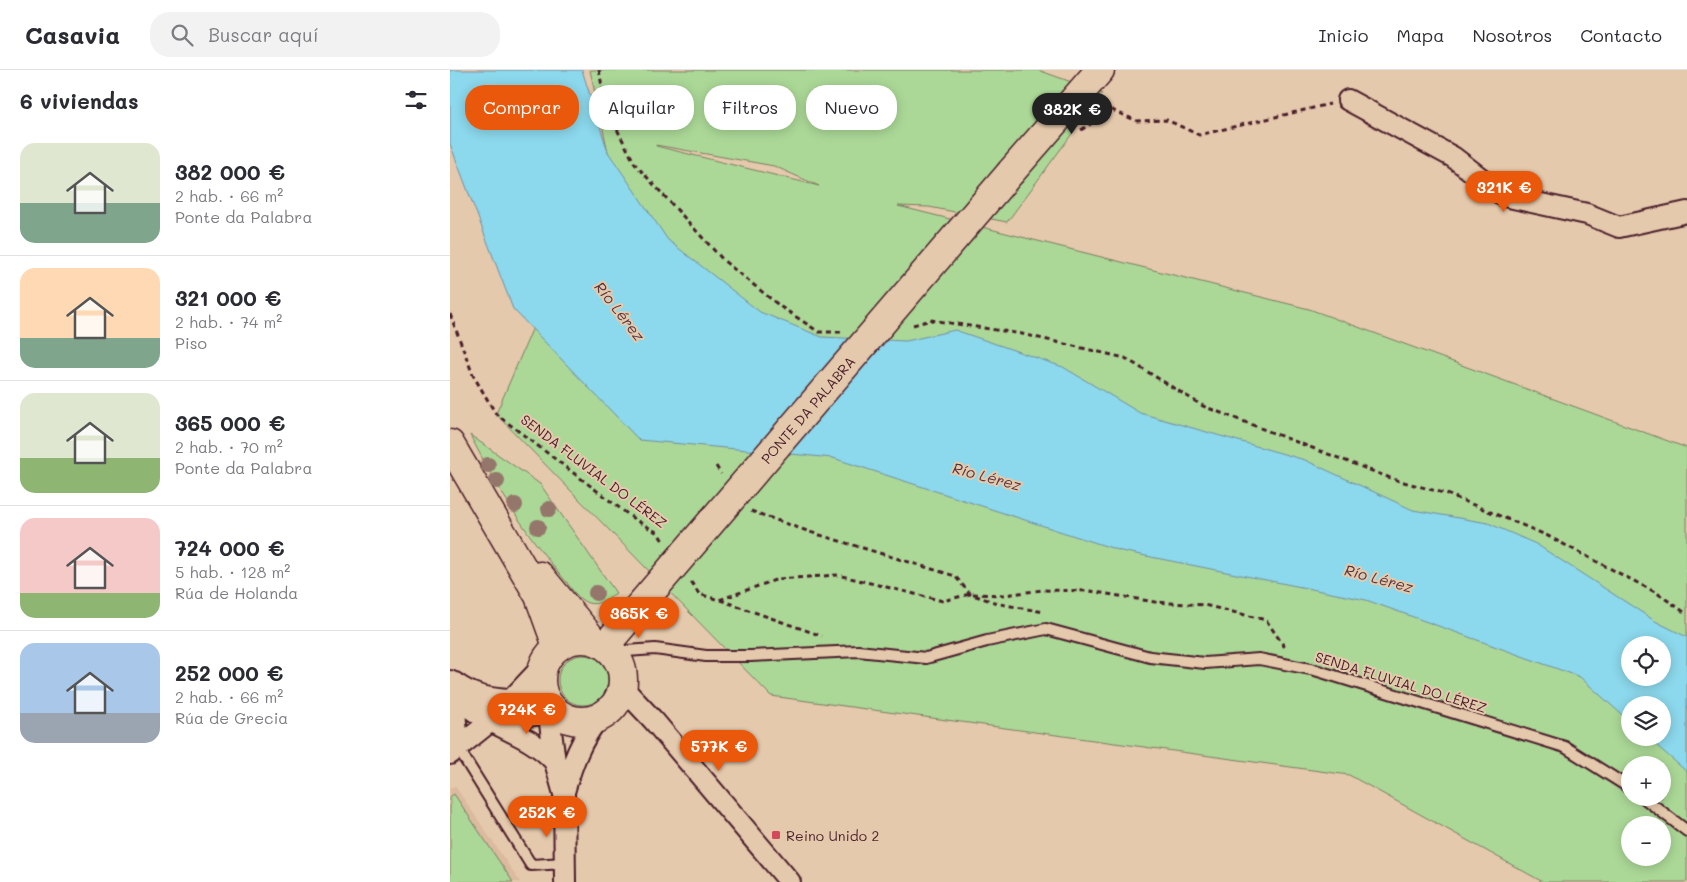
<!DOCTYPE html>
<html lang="es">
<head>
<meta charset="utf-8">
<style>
	:root { --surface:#fff; --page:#f2f2f3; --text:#2b2b33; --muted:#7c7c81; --line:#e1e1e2; --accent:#ea580c }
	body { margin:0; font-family:Mali,sans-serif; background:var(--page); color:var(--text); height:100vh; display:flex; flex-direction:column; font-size:19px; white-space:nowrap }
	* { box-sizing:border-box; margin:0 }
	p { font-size:16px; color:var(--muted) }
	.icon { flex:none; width:28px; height:28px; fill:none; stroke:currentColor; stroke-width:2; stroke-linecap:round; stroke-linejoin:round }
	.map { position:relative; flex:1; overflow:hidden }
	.details { display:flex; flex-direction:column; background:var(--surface); width:450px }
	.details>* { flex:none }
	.banner { position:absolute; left:15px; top:15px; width:475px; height:45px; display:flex; gap:10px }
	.tools { position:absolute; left:1171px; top:566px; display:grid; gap:10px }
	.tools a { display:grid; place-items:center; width:50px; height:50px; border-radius:50%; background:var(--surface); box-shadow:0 2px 12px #0003; font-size:25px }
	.price { position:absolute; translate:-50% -42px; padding:0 11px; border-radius:18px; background:var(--accent); color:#fff; font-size:16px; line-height:32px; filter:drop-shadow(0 1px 2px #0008) }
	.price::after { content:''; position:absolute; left:50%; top:30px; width:15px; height:11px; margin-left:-8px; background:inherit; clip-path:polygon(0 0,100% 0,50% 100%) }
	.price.active { background:#222; color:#fff }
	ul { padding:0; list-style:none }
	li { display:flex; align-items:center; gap:15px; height:125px; padding:0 20px }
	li+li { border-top:1px solid var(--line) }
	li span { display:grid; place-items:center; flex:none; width:140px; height:100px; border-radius:15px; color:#555 }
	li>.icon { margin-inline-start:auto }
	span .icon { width:60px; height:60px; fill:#fffc; stroke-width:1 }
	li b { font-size:21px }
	h2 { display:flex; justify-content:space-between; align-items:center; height:60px; padding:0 20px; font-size:21px }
	.tag { padding:0 18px; border-radius:20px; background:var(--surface); box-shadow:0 2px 12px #0003; font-size:18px; line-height:45px }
	.tag.active { background:var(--accent); color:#fff }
	header { display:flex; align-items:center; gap:30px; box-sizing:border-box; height:70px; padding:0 25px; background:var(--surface); border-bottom:1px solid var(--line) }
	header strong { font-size:24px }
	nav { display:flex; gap:28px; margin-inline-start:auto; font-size:18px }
	.search { width:350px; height:45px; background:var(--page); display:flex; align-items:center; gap:12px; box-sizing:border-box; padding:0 18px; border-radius:20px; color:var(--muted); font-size:19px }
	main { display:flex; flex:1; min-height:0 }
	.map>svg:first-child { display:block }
	.built { fill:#dbba9f }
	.green { fill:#abd897; stroke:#7a7c61; fill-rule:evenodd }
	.water { fill:#8cd8ec; stroke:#728e9f; fill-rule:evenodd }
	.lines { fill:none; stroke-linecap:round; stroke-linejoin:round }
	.lane-casing { stroke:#4a1f2b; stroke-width:14 }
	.street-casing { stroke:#4a1f2b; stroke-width:24 }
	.secondary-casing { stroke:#4a1f2b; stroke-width:31 }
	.path { stroke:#4a1f2b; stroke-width:3; stroke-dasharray:5 4; stroke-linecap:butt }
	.lane { stroke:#e5c9ac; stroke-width:10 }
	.street { stroke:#e5c9ac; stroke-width:20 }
	.secondary { stroke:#e5c9ac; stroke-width:28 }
	.secondary-bridge-casing { stroke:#4a1f2b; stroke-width:31; stroke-linecap:butt }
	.secondary-bridge { stroke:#e5c9ac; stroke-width:28 }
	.tree { fill:#95766b }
	.poi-dot { fill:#d1495b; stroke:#e5c9ac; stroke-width:2 }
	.labels { text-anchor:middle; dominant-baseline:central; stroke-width:4; stroke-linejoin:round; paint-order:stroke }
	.street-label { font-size:14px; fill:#4a1f2b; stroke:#e5c9ac }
	.poi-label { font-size:14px; fill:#4a1f2b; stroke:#e5c9ac; text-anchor:start }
	.water-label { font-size:15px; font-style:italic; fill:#51323e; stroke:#e5c9ac }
</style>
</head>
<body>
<header>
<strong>Casavia</strong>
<div class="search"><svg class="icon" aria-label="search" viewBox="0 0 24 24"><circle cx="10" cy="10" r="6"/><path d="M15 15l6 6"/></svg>Buscar aquí</div>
<nav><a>Inicio</a><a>Mapa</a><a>Nosotros</a><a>Contacto</a></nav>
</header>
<main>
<section class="details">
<h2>6 viviendas<svg class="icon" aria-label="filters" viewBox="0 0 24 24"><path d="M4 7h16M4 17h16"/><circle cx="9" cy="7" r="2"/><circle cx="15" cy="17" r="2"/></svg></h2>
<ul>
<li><span style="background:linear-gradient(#dfe7d0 60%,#7fa58c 0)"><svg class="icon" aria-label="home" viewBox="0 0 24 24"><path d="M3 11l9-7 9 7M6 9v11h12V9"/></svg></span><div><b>382 000 €</b><p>2 hab. · 66 m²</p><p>Ponte da Palabra</p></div></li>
<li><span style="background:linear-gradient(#ffd9b3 70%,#7fa58c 0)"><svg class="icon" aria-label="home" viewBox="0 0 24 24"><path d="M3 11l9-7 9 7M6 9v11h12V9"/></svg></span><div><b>321 000 €</b><p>2 hab. · 74 m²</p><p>Piso</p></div></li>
<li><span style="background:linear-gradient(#dfe7d0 65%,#8fb573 0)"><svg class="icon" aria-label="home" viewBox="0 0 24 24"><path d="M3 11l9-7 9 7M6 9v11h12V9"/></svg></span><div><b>365 000 €</b><p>2 hab. · 70 m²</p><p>Ponte da Palabra</p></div></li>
<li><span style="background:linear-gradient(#f6c9c9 75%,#8fb573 0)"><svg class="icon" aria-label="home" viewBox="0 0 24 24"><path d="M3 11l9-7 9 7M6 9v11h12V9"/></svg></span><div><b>724 000 €</b><p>5 hab. · 128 m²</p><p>Rúa de Holanda</p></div></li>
<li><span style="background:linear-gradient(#a9c7e8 70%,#9aa5b1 0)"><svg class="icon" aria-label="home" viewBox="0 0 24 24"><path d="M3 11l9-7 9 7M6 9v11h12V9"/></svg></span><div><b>252 000 €</b><p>2 hab. · 66 m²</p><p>Rúa de Grecia</p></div></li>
</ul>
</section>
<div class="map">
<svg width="1237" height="812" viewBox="0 0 1237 812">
	<rect width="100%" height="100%" fill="#e5c9ac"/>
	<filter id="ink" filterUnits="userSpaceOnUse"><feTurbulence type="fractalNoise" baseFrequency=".02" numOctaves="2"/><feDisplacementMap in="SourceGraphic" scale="10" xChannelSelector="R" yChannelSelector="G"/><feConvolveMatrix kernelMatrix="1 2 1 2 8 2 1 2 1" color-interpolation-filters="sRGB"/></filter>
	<g filter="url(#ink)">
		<path class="built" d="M5 716 70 812H0V718Z"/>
		<path class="green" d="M140 0H588L652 23 557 152 479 137 448 136 859 239 1237 378V812H1093L899 705 321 626 46 344 158 82ZM206 75 324 96 369 116 206 76ZM1180 575H1212V608H1180ZM1180 635H1212V668H1180ZM1180 695H1212V728H1180ZM1180 755H1212V788H1180Z
			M20 365 90 414 166 523C158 528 149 536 138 533 128 530 120 516 114 509 74 462 48 419 20 365Z
			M108 610a25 25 0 1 1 50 0a25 25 0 1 1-50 0Z
			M4 724 63 812H0V727Z"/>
		<path class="water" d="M0 0H132L158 82 218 170 310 242 372 267 456 271 505 260 613 297 690 343 855 390 963 440 1038 453 1086 474 1205 551 1237 567V702L1198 668H1212V635H1180V652L1130 607 916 530 671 481 383 388 189 370 63 239 0 74ZM1180 575H1212V608H1180Z"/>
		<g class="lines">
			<defs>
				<path id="lane" d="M162 582 205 579 256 586H301L408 581 476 588 537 571 596 559 700 587 755 593 809 589 865 600 1115 677 1180 718
					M8 678 81 795 115 793
					M1194 728 1237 761"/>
				<path id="street" d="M898 30 1003 87 1054 126 1137 144 1169 157 1237 142
					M0 611C4 618 7 626 12 631 40 658 80 663 105 692
					M5 613C22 626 39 629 61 630
					M0 617 5 640 8 678
					M172 617 204 651 340 812
					M102 638 100 653 105 692 114 724 115 812
					M41 651 92 644 102 638
					M0 684 41 651 92 597
					M114 722C122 694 131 669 150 646"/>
				<path id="secondary" d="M561 102 650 0
					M0 374 89 526 107 576
					M90 506 142 569
					M91 610a41 41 0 1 1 82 0a41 41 0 1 1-82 0Z
					M155 576 191 534"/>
			</defs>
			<use href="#lane" class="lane-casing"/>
			<use href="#street" class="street-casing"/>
			<use href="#secondary" class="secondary-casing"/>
			<path class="path" d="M149 0 156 38 185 94 274 191 331 237 369 262H391
				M631 60 662 40 687 51 717 50 749 65 880 34
				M0 244 23 305 46 344 184 449 208 463 213 471
				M463 255 481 250 572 264 675 288 753 336 943 409 997 424 1096 465 1207 523 1237 544
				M266 396 271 404
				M301 441 360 462 505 506 520 524 550 534 594 542
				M241 512 249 524 269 530 328 509 388 505 493 531 520 524 555 525 592 520 640 521 705 532 754 535 816 550 836 579
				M270 530 372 566"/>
			<use href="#lane" class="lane"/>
			<use href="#street" class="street"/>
			<use href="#secondary" class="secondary"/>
			<defs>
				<g id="secondary-bridge">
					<path id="s1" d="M191 534 561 102"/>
				</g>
			</defs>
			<use href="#secondary-bridge" class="secondary-bridge-casing"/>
			<use href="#secondary-bridge" class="secondary-bridge"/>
		</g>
		<g class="tree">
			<circle cx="38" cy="395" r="8"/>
			<circle cx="47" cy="411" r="8"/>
			<circle cx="65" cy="435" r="8"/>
			<circle cx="99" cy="439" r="8"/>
			<circle cx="88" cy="457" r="8"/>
			<circle cx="146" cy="523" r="8"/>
		</g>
	</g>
	<rect class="poi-dot" x="321" y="760" width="10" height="10" rx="2.5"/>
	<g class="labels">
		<g class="street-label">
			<text stroke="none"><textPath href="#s1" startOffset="256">PONTE DA PALABRA</textPath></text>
			<text transform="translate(144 401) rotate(37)">SENDA FLUVIAL DO LÉREZ</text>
			<text transform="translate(951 612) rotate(17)">SENDA FLUVIAL DO LÉREZ</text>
		</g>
		<g class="poi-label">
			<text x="336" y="765">Reino Unido 2</text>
		</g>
		<g class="water-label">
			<text transform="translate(170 241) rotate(52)">Río Lérez</text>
			<text transform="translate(537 406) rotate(15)">Río Lérez</text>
			<text transform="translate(929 508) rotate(15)">Río Lérez</text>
		</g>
	</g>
</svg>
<div class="tools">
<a><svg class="icon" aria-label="locate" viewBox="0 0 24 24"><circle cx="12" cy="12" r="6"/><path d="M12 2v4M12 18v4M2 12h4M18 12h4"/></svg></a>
<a><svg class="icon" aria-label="layers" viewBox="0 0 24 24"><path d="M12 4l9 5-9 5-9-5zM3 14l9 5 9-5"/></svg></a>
<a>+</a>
<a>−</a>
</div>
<b class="price active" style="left:622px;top:65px">382K €</b>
<b class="price" style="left:1054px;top:143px">321K €</b>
<b class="price" style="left:189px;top:569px">365K €</b>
<b class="price" style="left:77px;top:665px">724K €</b>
<b class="price" style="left:269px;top:702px">577K €</b>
<b class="price" style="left:97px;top:768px">252K €</b>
<div class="banner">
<a class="tag active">Comprar</a>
<a class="tag">Alquilar</a>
<a class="tag">Filtros</a>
<a class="tag">Nuevo</a>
</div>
</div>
</main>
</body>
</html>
